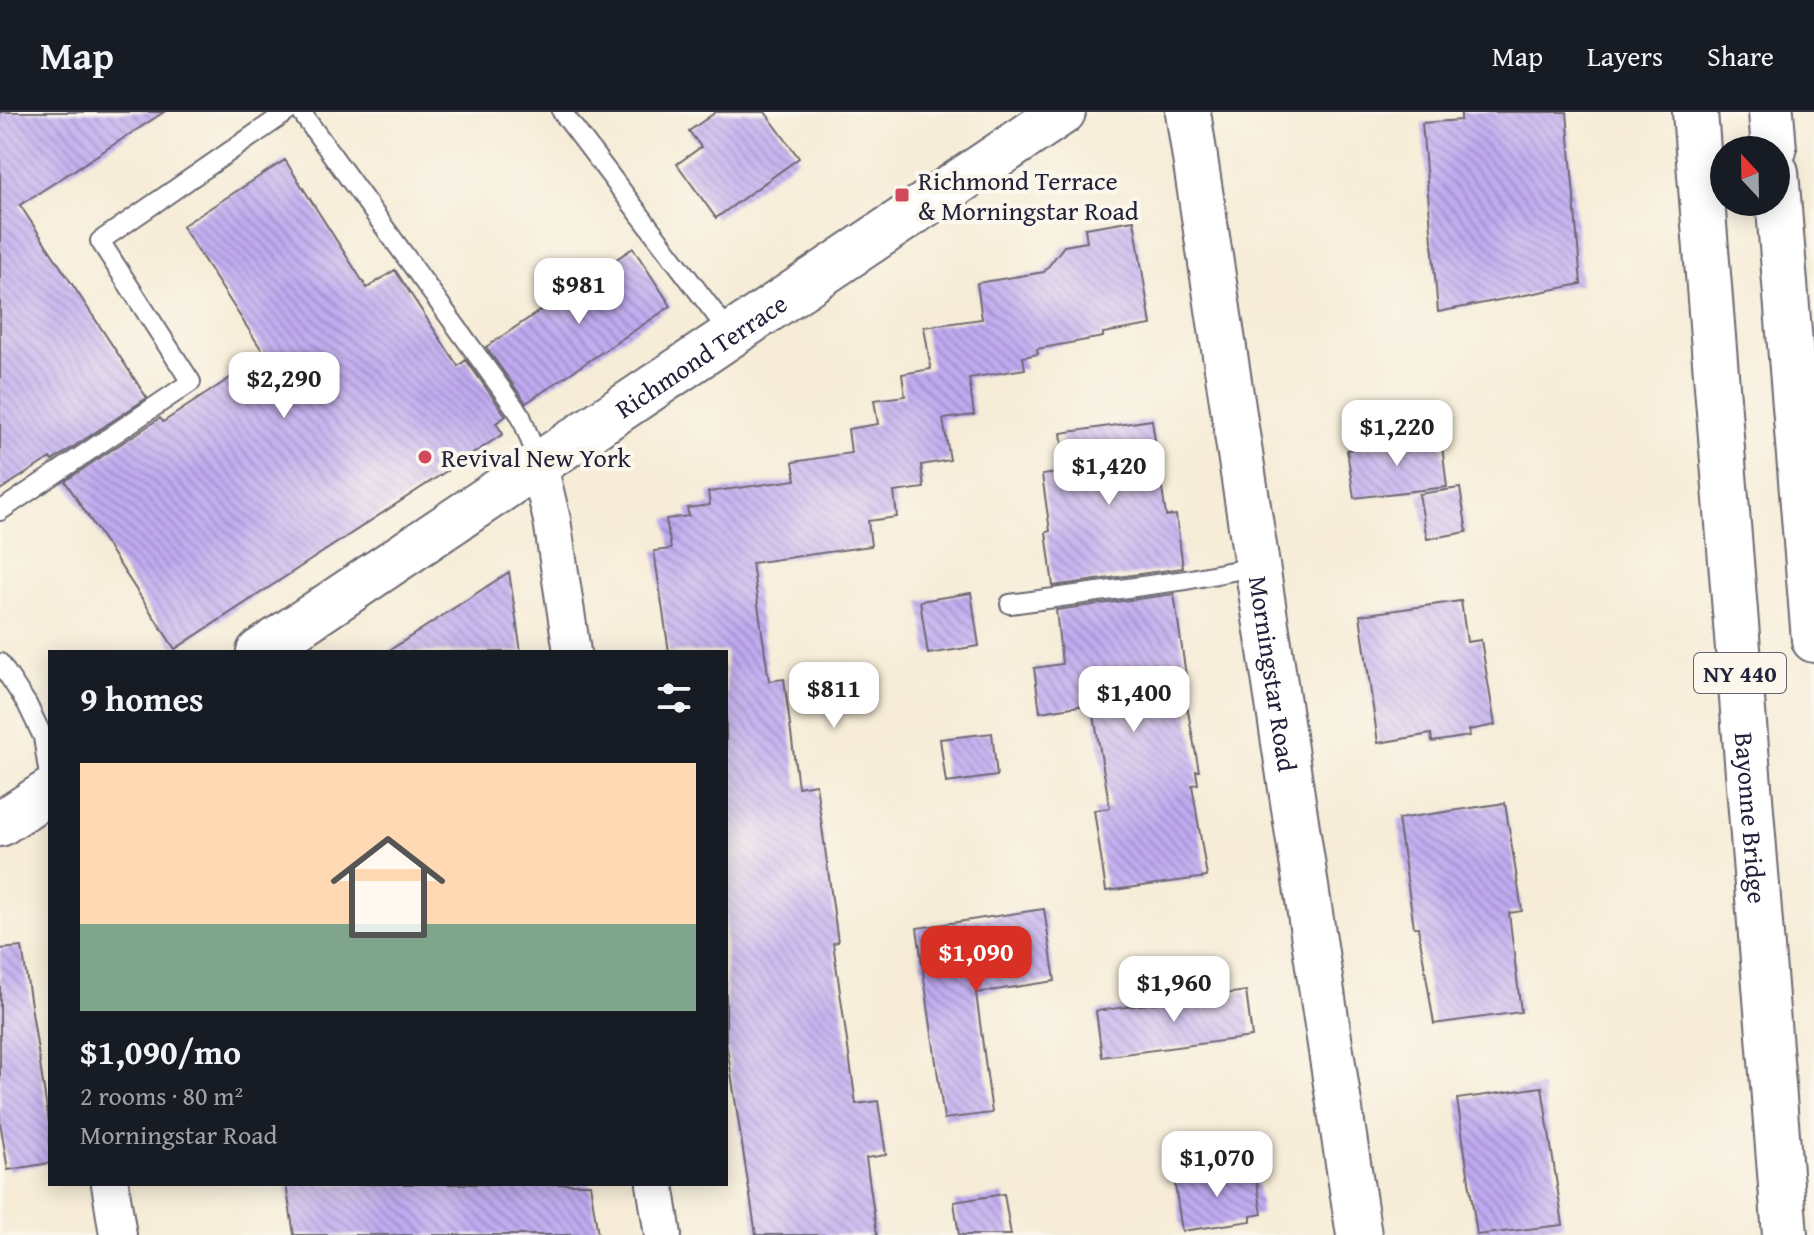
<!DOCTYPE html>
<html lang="en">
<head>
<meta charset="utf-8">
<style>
	:root { --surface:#171b24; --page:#20242c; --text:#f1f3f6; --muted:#9ea1a6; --line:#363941; --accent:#d93025 }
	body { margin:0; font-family:"Gentium Book Plus",serif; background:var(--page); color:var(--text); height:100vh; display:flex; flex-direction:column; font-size:30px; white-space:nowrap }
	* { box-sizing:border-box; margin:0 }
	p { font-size:26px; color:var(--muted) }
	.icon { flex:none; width:44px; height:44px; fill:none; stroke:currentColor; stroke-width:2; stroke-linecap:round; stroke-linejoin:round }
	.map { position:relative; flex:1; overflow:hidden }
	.details { position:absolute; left:48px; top:538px; width:680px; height:536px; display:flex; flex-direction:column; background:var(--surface); border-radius:0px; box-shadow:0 4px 20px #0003 }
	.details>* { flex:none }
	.needle { width:52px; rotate:338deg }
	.tools { position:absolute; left:1710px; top:24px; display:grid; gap:16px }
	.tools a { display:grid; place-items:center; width:80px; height:80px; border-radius:50%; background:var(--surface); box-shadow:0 4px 20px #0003; font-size:40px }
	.price { position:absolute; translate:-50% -68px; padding:0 18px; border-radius:16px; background:#fff; color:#222; font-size:26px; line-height:52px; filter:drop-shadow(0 2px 4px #0008) }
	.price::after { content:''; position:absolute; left:50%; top:48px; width:24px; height:18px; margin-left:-12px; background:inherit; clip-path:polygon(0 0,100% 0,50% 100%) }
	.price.on { background:var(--accent); color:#fff }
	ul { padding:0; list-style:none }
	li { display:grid; align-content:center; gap:16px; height:424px; padding:0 32px }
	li+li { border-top:2px solid var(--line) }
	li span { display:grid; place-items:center; height:248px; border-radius:0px; color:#555 }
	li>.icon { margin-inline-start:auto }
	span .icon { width:144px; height:144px; fill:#fffc; stroke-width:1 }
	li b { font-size:34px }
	h2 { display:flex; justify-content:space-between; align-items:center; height:96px; padding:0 32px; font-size:34px }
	header { display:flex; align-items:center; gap:48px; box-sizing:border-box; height:112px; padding:0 40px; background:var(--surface); border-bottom:2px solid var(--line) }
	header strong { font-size:38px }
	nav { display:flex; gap:44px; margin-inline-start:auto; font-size:28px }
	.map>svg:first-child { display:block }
	.building { fill:url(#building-back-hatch) }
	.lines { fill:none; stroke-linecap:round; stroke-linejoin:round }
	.lane-casing { stroke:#6c6972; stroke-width:22 }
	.street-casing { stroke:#6c6972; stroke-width:40 }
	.secondary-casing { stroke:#6c6972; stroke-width:48 }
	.highway-casing { stroke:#6c6972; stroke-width:48 }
	.lane { stroke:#fff; stroke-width:18 }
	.street { stroke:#fff; stroke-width:36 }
	.secondary { stroke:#fff; stroke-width:44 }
	.highway { stroke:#fff; stroke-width:44 }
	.poi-dot { fill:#d1495b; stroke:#fbf7ec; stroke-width:3 }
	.labels { text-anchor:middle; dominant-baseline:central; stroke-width:8; stroke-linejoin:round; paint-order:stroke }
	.shield { fill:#fbf7ec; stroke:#636270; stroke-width:2 }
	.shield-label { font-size:24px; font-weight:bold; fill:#22223b }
	.poi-label { font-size:26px; fill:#22223b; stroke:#fbf7ec; text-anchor:start }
	.street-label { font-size:26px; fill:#22223b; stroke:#fbf7ec }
</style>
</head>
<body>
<header>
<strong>Map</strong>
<nav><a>Map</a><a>Layers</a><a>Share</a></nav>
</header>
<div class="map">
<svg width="1814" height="1123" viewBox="0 0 1814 1123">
	<defs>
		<pattern id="building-back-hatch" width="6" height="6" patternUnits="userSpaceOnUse" patternTransform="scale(2)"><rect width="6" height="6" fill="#c0aaf0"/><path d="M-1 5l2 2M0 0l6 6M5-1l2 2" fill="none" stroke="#9c8ac4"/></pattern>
	</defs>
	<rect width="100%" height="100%" fill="#fbf7ec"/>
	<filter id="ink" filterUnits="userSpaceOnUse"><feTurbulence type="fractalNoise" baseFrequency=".0125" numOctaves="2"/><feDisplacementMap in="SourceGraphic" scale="16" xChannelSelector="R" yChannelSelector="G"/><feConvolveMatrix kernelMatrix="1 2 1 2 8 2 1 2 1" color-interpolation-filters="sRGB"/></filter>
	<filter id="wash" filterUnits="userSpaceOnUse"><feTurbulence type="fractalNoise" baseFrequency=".006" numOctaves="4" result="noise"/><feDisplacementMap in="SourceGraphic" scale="32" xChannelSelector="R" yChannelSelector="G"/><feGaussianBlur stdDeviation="1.8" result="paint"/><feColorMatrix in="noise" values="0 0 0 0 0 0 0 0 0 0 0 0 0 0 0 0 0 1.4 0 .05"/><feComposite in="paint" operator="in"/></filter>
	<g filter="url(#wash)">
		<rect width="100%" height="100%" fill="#f6ecd7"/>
		<g id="blocks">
			<path class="building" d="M0 0H164L20 93 147 286 52 349 50 346 0 378Z
				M716 0H765L799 46 716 106 677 52 701 35 689 19Z
				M1461 0H1567L1581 172 1438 200 1422 11 1461 8Z
				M285 48 367 176 395 158 458 254 466 248 506 304 496 311 503 322 175 537 65 369 160 306 163 310 265 243 182 114Z
				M1134 108 1151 213 1103 221V225L1037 237 1038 242 1023 245 1025 257 969 266 974 303 943 307 950 348 921 353 924 376 894 380 897 405 868 409 871 434 752 451 769 569 784 567 798 675 816 672 838 830 833 831 856 992 878 989 886 1043 866 1046 877 1123H756L726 929V540H669L654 439 671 437 666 407 689 404 687 396 710 393 708 380 796 368 793 350 851 341 848 317 878 312 874 288 905 284 902 262 931 257 924 215 982 207 977 171 1044 160 1064 134 1087 130 1085 116Z
				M633 136 671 194 526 291 486 235Z
				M1152 308 1166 404 1176 403 1183 456 1053 474 1046 420 1050 419 1042 363 1066 360 1061 321Z
				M1441 326 1447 375 1354 386 1347 338Z
				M1460 376 1467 420 1427 427 1419 382Z
				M509 460 521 540H387Z
				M971 481 979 534 928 542 920 489Z
				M1174 482 1188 577 1184 578 1199 659H1196L1198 672 1192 673 1207 765 1106 779 1094 698 1110 696 1092 592 1040 600 1034 556 1062 552 1056 498Z
				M1461 489 1467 530 1481 528 1495 613 1469 618 1470 624 1432 630 1431 622 1378 631 1360 503Z
				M992 621 997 664 946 671 940 627Z
				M1505 691 1522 799 1509 801 1521 900 1434 912 1418 815H1414L1398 707Z
				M1044 797 1055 869 976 881 992 1001 944 1007 917 816Z
				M22 835 50 1017V1051L8 1058 0 1010V837Z
				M1246 879 1252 925 1102 945 1096 899Z
				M1542 975 1563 1113 1477 1123 1457 987Z
				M1243 1056V1061L1255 1059 1262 1102 1251 1104V1109L1182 1119 1174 1067Z
				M286 1072H590L598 1123H294Z
				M1004 1082 1011 1123H959L954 1090Z"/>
		</g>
	</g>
	<g filter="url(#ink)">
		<use href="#blocks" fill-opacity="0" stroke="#6c6972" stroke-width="2"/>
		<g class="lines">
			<defs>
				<path id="lane" d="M301 0 521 304 539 351
					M562 0 732 224
					M0 399 191 270 100 129 287 0
					M1010 492 1186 468 1258 454
					M0 551 27 592 43 625 50 671"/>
				<path id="street" d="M539 354 552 408 572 540
					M110 1072 118 1123
					M655 1072 663 1123"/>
				<g id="secondary">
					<path id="s1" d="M1188 0 1359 1123"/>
					<path id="s2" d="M259 540 1063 0"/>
					<path d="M0 712 50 679"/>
				</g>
				<g id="highway">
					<path id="s3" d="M1695 0 1785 1123"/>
					<path d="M1771 0 1774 38"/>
					<path d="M1776 60 1814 528"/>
				</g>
			</defs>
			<use href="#lane" class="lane-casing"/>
			<use href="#street" class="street-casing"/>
			<use href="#secondary" class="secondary-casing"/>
			<use href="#highway" class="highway-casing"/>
			<use href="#lane" class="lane"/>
			<use href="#street" class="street"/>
			<use href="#secondary" class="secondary"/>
			<use href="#highway" class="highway"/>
		</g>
	</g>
	<g class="poi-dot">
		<rect x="894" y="75" width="16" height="16" rx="4"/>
		<circle cx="425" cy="345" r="8"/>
	</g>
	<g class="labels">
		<rect class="shield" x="1694" y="541" width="92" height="40" rx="6"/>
		<g class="shield-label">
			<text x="1740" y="561">NY 440</text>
		</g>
		<g class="poi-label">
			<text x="918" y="68">Richmond Terrace<tspan x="918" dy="30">&amp; Morningstar Road</tspan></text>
			<text x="441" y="345">Revival New York</text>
		</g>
		<g class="street-label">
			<text stroke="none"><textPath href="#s2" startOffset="532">Richmond Terrace</textPath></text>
			<text stroke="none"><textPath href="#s1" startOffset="568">Morningstar Road</textPath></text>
			<text stroke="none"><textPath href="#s3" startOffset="708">Bayonne Bridge</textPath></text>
		</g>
	</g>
</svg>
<div class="tools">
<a><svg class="needle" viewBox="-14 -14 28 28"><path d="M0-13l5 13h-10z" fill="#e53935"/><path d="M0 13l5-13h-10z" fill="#9ea1a6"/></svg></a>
</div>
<b class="price" style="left:579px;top:214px">$981</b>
<b class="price" style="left:284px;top:308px">$2,290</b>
<b class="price" style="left:1397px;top:356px">$1,220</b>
<b class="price" style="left:1109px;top:395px">$1,420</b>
<b class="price" style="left:834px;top:618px">$811</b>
<b class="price" style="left:1134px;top:622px">$1,400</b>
<b class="price on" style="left:976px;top:882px">$1,090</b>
<b class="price" style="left:1174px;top:912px">$1,960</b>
<b class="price" style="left:1217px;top:1087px">$1,070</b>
<section class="details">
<h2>9 homes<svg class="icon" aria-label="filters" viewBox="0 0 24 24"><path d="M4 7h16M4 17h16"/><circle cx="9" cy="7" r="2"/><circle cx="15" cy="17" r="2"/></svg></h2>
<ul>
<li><span style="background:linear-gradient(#ffd9b3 65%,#7fa58c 0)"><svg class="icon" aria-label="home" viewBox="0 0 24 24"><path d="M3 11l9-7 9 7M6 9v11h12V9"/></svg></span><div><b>$1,090/mo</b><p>2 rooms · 80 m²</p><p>Morningstar Road</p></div></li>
</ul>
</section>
</div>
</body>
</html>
